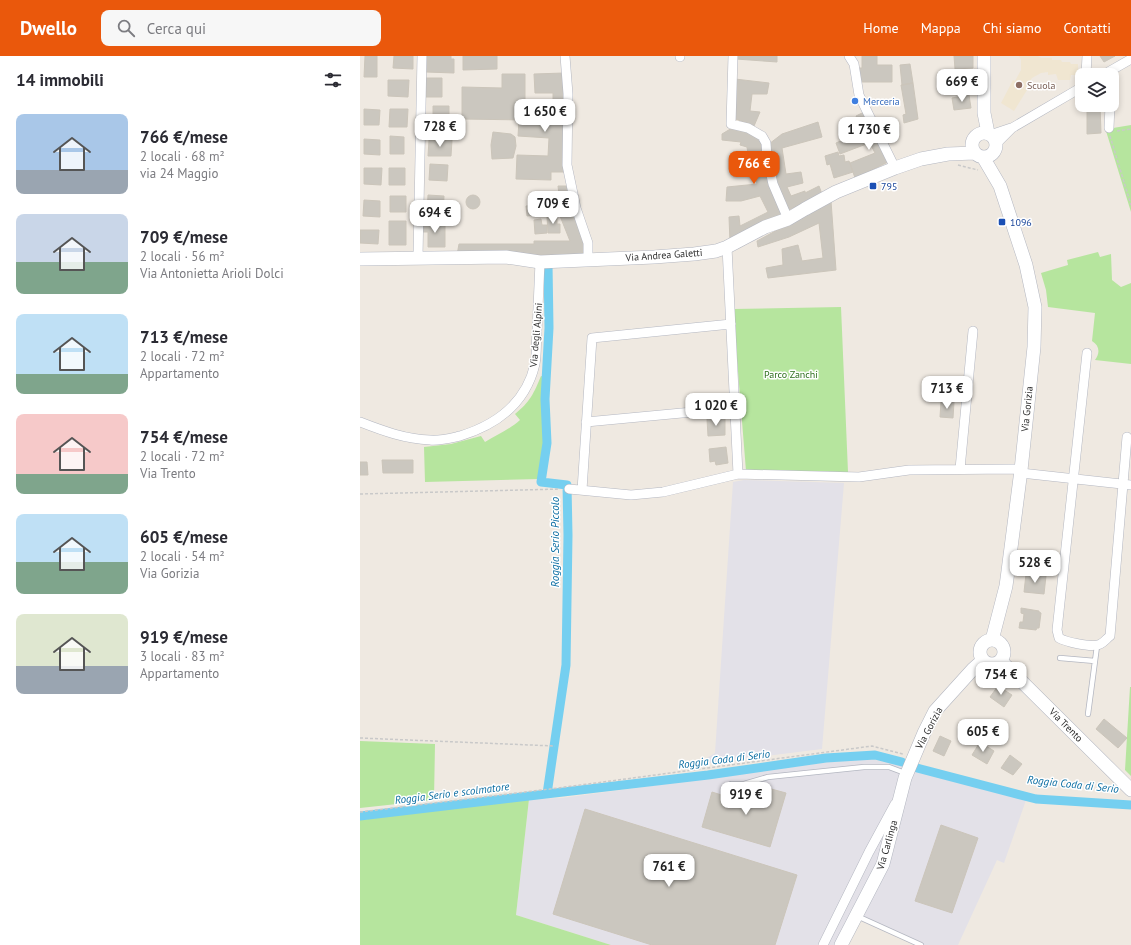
<!DOCTYPE html>
<html lang="it">
<head>
<meta charset="utf-8">
<style>
	:root { --surface:#fff; --page:#f7f7f7; --text:#2b2b33; --muted:#7c7c81; --accent:#ea580c }
	body { margin:0; font-family:"PT Sans",sans-serif; background:var(--page); color:var(--text); height:100vh; display:flex; flex-direction:column; font-size:15px; white-space:nowrap }
	* { box-sizing:border-box; margin:0 }
	p { font-size:13px; color:var(--muted) }
	.icon { flex:none; width:22px; height:22px; fill:none; stroke:currentColor; stroke-width:2; stroke-linecap:round; stroke-linejoin:round }
	.map { position:relative; flex:1; overflow:hidden }
	.details { display:flex; flex-direction:column; background:var(--surface); width:360px }
	.details>* { flex:none }
	.fabs { position:absolute; left:715px; top:12px; display:grid; gap:8px }
	.fabs a { display:grid; place-items:center; width:44px; height:44px; border-radius:8px; background:var(--surface); box-shadow:0 2px 6px #0003; font-size:20px }
	.price { position:absolute; translate:-50% -34px; padding:0 9px; border-radius:8px; background:#fff; color:#222; font-size:13px; line-height:26px; filter:drop-shadow(0 1px 2px #0008) }
	.price::after { content:''; position:absolute; left:50%; top:24px; width:12px; height:9px; margin-left:-6px; background:inherit; clip-path:polygon(0 0,100% 0,50% 100%) }
	.price.selected { background:var(--accent); color:#fff }
	ul { padding:0; list-style:none }
	li { display:flex; align-items:center; gap:12px; height:100px; padding:0 16px }
	li span { display:grid; place-items:center; flex:none; width:112px; height:80px; border-radius:8px; color:#555 }
	li>.icon { margin-inline-start:auto }
	span .icon { width:48px; height:48px; fill:#fffc; stroke-width:1 }
	li b { font-size:17px }
	h2 { display:flex; justify-content:space-between; align-items:center; height:48px; padding:0 16px; font-size:17px }
	header { display:flex; align-items:center; gap:24px; box-sizing:border-box; height:56px; padding:0 20px; background:var(--accent); color:#fff }
	header strong { font-size:19px }
	nav { display:flex; gap:22px; margin-inline-start:auto; font-size:14px }
	.search { width:280px; height:36px; background:var(--page); display:flex; align-items:center; gap:10px; box-sizing:border-box; padding:0 14px; border-radius:8px; color:var(--muted); font-size:15px }
	main { display:flex; flex:1; min-height:0 }
	.map>svg:first-child { display:block }
	.industrial { fill:#e3e1e8 }
	.education { fill:#f0e6d1 }
	.green { fill:#b6e59e }
	.lines { fill:none; stroke-linecap:round; stroke-linejoin:round }
	.canal { stroke:#75cff0; stroke-width:9 }
	.building { fill:#cbc7bf; stroke:#cbc5ba }
	.lane-casing { stroke:#b4b7c1; stroke-width:6 }
	.street-casing { stroke:#b4b7c1; stroke-width:10 }
	.secondary-casing { stroke:#b4b7c1; stroke-width:14 }
	.path { stroke:#c9c9c9; stroke-width:1.5; stroke-dasharray:3 2; stroke-linecap:butt }
	.lane { stroke:#fff; stroke-width:4.5 }
	.street { stroke:#fff; stroke-width:9 }
	.secondary { stroke:#fff; stroke-width:13 }
	.education-dot { fill:#8d6e63; stroke:#fff; stroke-width:1.5 }
	.shop-dot { fill:#3f7fe0; stroke:#fff; stroke-width:1.5 }
	.transit-dot { fill:#1a4fb4; stroke:#fff; stroke-width:1.5 }
	.labels { text-anchor:middle; dominant-baseline:central; stroke-width:3; stroke-linejoin:round; paint-order:stroke }
	.education-label { font-size:10px; fill:#785e54; stroke:#fff; text-anchor:start }
	.shop-label { font-size:10px; fill:#366cbe; stroke:#fff; text-anchor:start }
	.transit-label { font-size:10px; fill:#164399; stroke:#fff; text-anchor:start }
	.street-label { font-size:10px; fill:#2e2e2e; stroke:#fff }
	.park-label { font-size:10px; fill:#2c6e1b; stroke:#fff }
	.water-label { font-size:11px; font-style:italic; fill:#0d6fa3; stroke:#fff }
</style>
</head>
<body>
<header>
<strong>Dwello</strong>
<div class="search"><svg class="icon" aria-label="search" viewBox="0 0 24 24"><circle cx="10" cy="10" r="6"/><path d="M15 15l6 6"/></svg>Cerca qui</div>
<nav><a>Home</a><a>Mappa</a><a>Chi siamo</a><a>Contatti</a></nav>
</header>
<main>
<section class="details">
<h2>14 immobili<svg class="icon" aria-label="filters" viewBox="0 0 24 24"><path d="M4 7h16M4 17h16"/><circle cx="9" cy="7" r="2"/><circle cx="15" cy="17" r="2"/></svg></h2>
<ul>
<li><span style="background:linear-gradient(#a9c7e8 70%,#9aa5b1 0)"><svg class="icon" aria-label="home" viewBox="0 0 24 24"><path d="M3 11l9-7 9 7M6 9v11h12V9"/></svg></span><div><b>766 €/mese</b><p>2 locali · 68 m²</p><p>via 24 Maggio</p></div></li>
<li><span style="background:linear-gradient(#c9d6e8 60%,#7fa58c 0)"><svg class="icon" aria-label="home" viewBox="0 0 24 24"><path d="M3 11l9-7 9 7M6 9v11h12V9"/></svg></span><div><b>709 €/mese</b><p>2 locali · 56 m²</p><p>Via Antonietta Arioli Dolci</p></div></li>
<li><span style="background:linear-gradient(#bfe0f5 75%,#7fa58c 0)"><svg class="icon" aria-label="home" viewBox="0 0 24 24"><path d="M3 11l9-7 9 7M6 9v11h12V9"/></svg></span><div><b>713 €/mese</b><p>2 locali · 72 m²</p><p>Appartamento</p></div></li>
<li><span style="background:linear-gradient(#f6c9c9 75%,#7fa58c 0)"><svg class="icon" aria-label="home" viewBox="0 0 24 24"><path d="M3 11l9-7 9 7M6 9v11h12V9"/></svg></span><div><b>754 €/mese</b><p>2 locali · 72 m²</p><p>Via Trento</p></div></li>
<li><span style="background:linear-gradient(#bfe0f5 60%,#7fa58c 0)"><svg class="icon" aria-label="home" viewBox="0 0 24 24"><path d="M3 11l9-7 9 7M6 9v11h12V9"/></svg></span><div><b>605 €/mese</b><p>2 locali · 54 m²</p><p>Via Gorizia</p></div></li>
<li><span style="background:linear-gradient(#dfe7d0 65%,#9aa5b1 0)"><svg class="icon" aria-label="home" viewBox="0 0 24 24"><path d="M3 11l9-7 9 7M6 9v11h12V9"/></svg></span><div><b>919 €/mese</b><p>3 locali · 83 m²</p><p>Appartamento</p></div></li>
</ul>
</section>
<div class="map">
<svg width="771" height="889" viewBox="0 0 771 889">
	<rect width="100%" height="100%" fill="#efe9e1"/>
	<path class="industrial" d="M384 424 484 427 462 693 341 708 347 702 355 697 373 426Z
		M511 703 546 710 522 807 480 889H251L156 859 169 743 202 742 468 706Z
		M553 713 666 744 644 807 637 804 598 889H555L500 864Z"/>
	<path class="education" d="M659 0H678L681 2H692V4H701L702 6H710L711 8H718V19H711L710 24H698L696 18 688 19V16L681 17 672 22 665 33 667 34 654 55 641 47 653 24 655 25 661 14V4Z"/>
	<path class="green" d="M771 69V156L746 75 753 72Z
		M738 196 740 201 751 198 752 224 761 231 771 227V308L735 304C740 297 740 290 732 285L735 257 688 251 686 234 681 217 708 209 707 204Z
		M481 251 488 416 386 415 373 253Z
		M181 320 184 321 182 343 184 385 179 423 65 426 64 391 91 388 121 380 125 386C137 379 150 373 160 364L155 358C170 346 174 337 181 320Z
		M770 631H771V720L765 714Z
		M0 685 75 688 74 744 0 752Z
		M169 743 156 859 251 889H0V764Z"/>
	<g class="lines">
		<path class="canal" d="M557 712 676 743 771 749
			M187 738 206 609 208 479 207 429 181 426 187 387 185 343 189 272 188 208
			M0 760 348 719 466 702 515 699 542 706"/>
	</g>
	<path class="building" d="M5 0H17V21H4Z
		M34 0H53V13L33 12Z
		M67 0H91V3H94V17L66 16Z
		M103 0H137V13L103 14Z
		M376 0H417V6L376 3Z
		M502 0H517V9H532V26H499V12H502Z
		M594 0H613V12L595 13Z
		M740 0H755L744 6Z
		M550 8 553 27 542 29 540 9Z
		M204 17V116H191V124L156 123 157 99 188 100 189 82 158 80 159 65 190 67 193 54V37H175L174 18Z
		M142 18H165V64L102 63V31L142 32Z
		M65 22H82V41H66Z
		M375 23 409 27 407 38H392L390 55 400 56 394 70 373 62Z
		M28 24H49L48 41 28 40Z
		M553 27 558 63 544 67 543 59 546 58 541 29Z
		M609 39 611 52 594 54 592 42Z
		M727 49H740L741 77 727 78Z
		M73 50H89V65H73Z
		M4 53 20 54 19 69H4Z
		M30 53H48L47 71H29Z
		M504 56 528 106 495 122 490 107 515 97 496 60Z
		M458 66 462 81 422 92 426 118 441 116 443 127 427 131 431 140 445 135V137L459 130 462 138 428 154 418 133 410 102 409 88 422 78Z
		M498 66 509 87 480 98 476 87 494 79 492 75 486 77 484 71Z
		M372 72 389 76 403 85 423 154 421 161 370 186 369 161 379 160 380 170 408 156 400 140 381 145H366L367 131 397 128 393 111H390L387 91 380 89 381 86 362 84V78Z
		M133 76 151 78 155 81 156 90 153 102 132 103 131 89Z
		M30 80 44 81V98H30Z
		M4 83 20 84V99L4 98Z
		M69 84H92L91 100H68Z
		M478 96 479 100 484 99 485 106 489 105 493 116 474 122 470 108 467 109 465 100Z
		M70 108 88 109 87 125 69 124Z
		M4 112H22L21 129 4 128Z
		M29 112H45V129H29Z
		M198 130H207L212 155 167 160 166 150 200 147Z
		M68 139 84 140 83 160H67Z
		M106 146a7 7 0 1 1 14 0a7 7 0 1 1-14 0Z
		M30 140H46V156H30Z
		M4 144 20 145V161L3 160Z
		M471 145 476 214 408 222 406 212 423 209 422 193 438 189 442 205 463 202 459 167 429 181 398 191 397 185Z
		M200 160H216L224 185V195L220 199H97L99 188H174V185H210Z
		M187 161H197V168H200V177H188Z
		M181 163 182 169H187V177L175 178 174 164Z
		M29 165H46V189H29Z
		M63 166H85V191H68V176H63Z
		M0 174H19L18 188 0 187Z
		M581 345 594 346 593 362 580 361Z
		M365 362V379L348 380 347 363Z
		M366 391 368 407 356 409 355 405 350 406 349 393Z
		M22 404H53V417H23Z
		M0 406H7L8 419H0Z
		M666 518 686 520 684 538 664 536Z
		M661 552 679 555V556L681 557 679 572H677L676 574 659 572 660 566H663L664 558 661 557Z
		M638 630 652 639 644 651 630 641Z
		M744 663 767 682 758 692 736 673Z
		M580 680 591 685 584 700 573 695Z
		M620 686 634 695 627 708 612 699Z
		M650 699 662 708 653 719 641 712Z
		M404 731 426 737 410 791 342 771 352 736 374 743 376 736 400 744Z
		M225 753 437 819 415 889H292L193 858Z
		M581 769 618 782 592 857 555 845Z"/>
	<g class="lines">
		<defs>
			<path id="lane" d="M700 602 735 605
				M728 658 737 590
				M371 728H384L408 721 504 711H529L545 717
				M497 860 561 889"/>
			<path id="street" d="M205 0 208 38 207 109 216 152 228 187V203
				M320 0V1
				M373 0 371 68 388 72 402 80 406 87 407 101 413 128 428 163
				M489 0 494 8 499 39 535 112
				M726 19 727 0
				M743 19 771 3
				M749 72 750 49
				M630 79 651 72
				M636 88 652 72 722 31
				M367 191 378 418
				M58 201 62 0
				M727 297 697 574 699 582C706 586 729 591 737 589 742 589 746 583 750 580L767 381
				M0 366C23 375 45 383 70 384 80 385 91 382 100 380 136 369 166 347 175 308 177 298 176 286 177 275 178 252 179 229 180 206
				M226 366 375 352
				M600 413 613 275
				M661 417 771 429
				M209 433 271 439 303 436 378 418 499 421 549 414 653 413 661 414
				M222 434 232 282 371 268
				M463 889 509 796 535 748"/>
			<path id="secondary" d="M624 0V57L628 77
				M612 89a12 12 0 1 1 24 0a12 12 0 1 1-24 0Z
				M623 101 640 130 666 209 675 251 674 291 661 414 648 515 646 530 632 584
				M0 203 146 201 180 206 294 201 334 198 356 195 367 191 405 171 428 163 445 153 476 136 535 112 561 103 588 98 615 97
				M620 596a12 12 0 1 1 24 0a12 12 0 1 1-24 0Z
				M641 605 771 734
				M481 889 523 808 545 722 564 677 575 655 613 613 622 605"/>
		</defs>
		<use href="#lane" class="lane-casing"/>
		<use href="#street" class="street-casing"/>
		<use href="#secondary" class="secondary-casing"/>
		<path class="path" d="M757 75 771 73
			M750 80 771 149
			M598 109 618 114
			M0 438 200 433
			M644 583 647 597
			M0 682 195 690
			M0 756 198 732 512 690 543 698"/>
		<use href="#lane" class="lane"/>
		<use href="#street" class="street"/>
		<use href="#secondary" class="secondary"/>
	</g>
	<circle class="education-dot" cx="659" cy="29" r="4"/>
	<circle class="shop-dot" cx="495" cy="45" r="4"/>
	<g class="transit-dot">
		<rect x="509" y="126" width="8" height="8" rx="2"/>
		<rect x="638" y="162" width="8" height="8" rx="2"/>
	</g>
	<g class="labels">
		<g class="education-label">
			<text x="667" y="29">Scuola</text>
		</g>
		<g class="shop-label">
			<text x="503" y="45">Merceria</text>
		</g>
		<g class="transit-label">
			<text x="521" y="130">795</text>
			<text x="650" y="166">1096</text>
		</g>
		<g class="street-label">
			<text transform="translate(304 199) rotate(-4)">Via Andrea Galetti</text>
			<text transform="translate(176 279) rotate(-85)">Via degli Alpini</text>
			<text transform="translate(667 353) rotate(-84)">Via Gorizia</text>
			<text transform="translate(706 669) rotate(45)">Via Trento</text>
			<text transform="translate(569 672) rotate(-62)">Via Gorizia</text>
			<text transform="translate(527 789) rotate(-74)">Via Carlinga</text>
		</g>
		<g class="park-label">
			<text x="431" y="318">Parco Zanchi</text>
		</g>
		<g class="water-label">
			<text transform="translate(195 486) rotate(-90)">Roggia Serio Piccolo</text>
			<text transform="translate(364 703) rotate(-7)">Roggia Coda di Serio</text>
			<text transform="translate(713 728) rotate(6)">Roggia Coda di Serio</text>
			<text transform="translate(92 737) rotate(-7)">Roggia Serio e scolmatore</text>
		</g>
	</g>
</svg>
<div class="fabs">
<a><svg class="icon" aria-label="layers" viewBox="0 0 24 24"><path d="M12 4l9 5-9 5-9-5zM3 14l9 5 9-5"/></svg></a>
</div>
<b class="price" style="left:602px;top:47px">669 €</b>
<b class="price" style="left:185px;top:77px">1 650 €</b>
<b class="price" style="left:80px;top:92px">728 €</b>
<b class="price" style="left:509px;top:95px">1 730 €</b>
<b class="price selected" style="left:394px;top:129px">766 €</b>
<b class="price" style="left:193px;top:169px">709 €</b>
<b class="price" style="left:75px;top:178px">694 €</b>
<b class="price" style="left:587px;top:354px">713 €</b>
<b class="price" style="left:356px;top:371px">1 020 €</b>
<b class="price" style="left:675px;top:528px">528 €</b>
<b class="price" style="left:641px;top:640px">754 €</b>
<b class="price" style="left:623px;top:697px">605 €</b>
<b class="price" style="left:386px;top:760px">919 €</b>
<b class="price" style="left:309px;top:832px">761 €</b>
</div>
</main>
</body>
</html>
